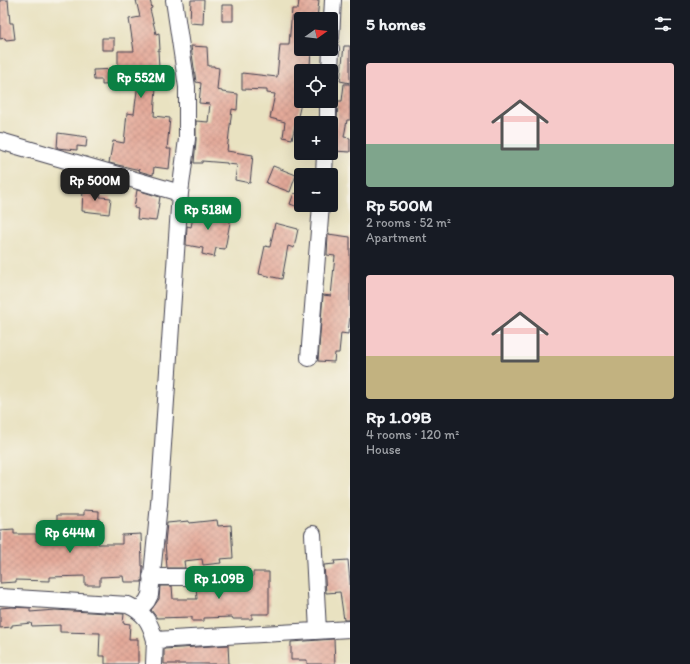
<!DOCTYPE html>
<html lang="en">
<head>
<meta charset="utf-8">
<style>
	:root { --surface:#171b24; --page:#20242c; --text:#f1f3f6; --muted:#9ea1a6; --accent:#0b8043 }
	body { margin:0; font-family:Itim,sans-serif; background:var(--page); color:var(--text); height:100vh; display:flex; flex-direction:column; font-size:15px; white-space:nowrap }
	* { box-sizing:border-box; margin:0 }
	p { font-size:13px; color:var(--muted) }
	.icon { flex:none; width:22px; height:22px; fill:none; stroke:currentColor; stroke-width:2; stroke-linecap:round; stroke-linejoin:round }
	.map { position:relative; flex:1; overflow:hidden }
	.sheet { display:flex; flex-direction:column; background:var(--surface); width:340px }
	.sheet>* { flex:none }
	.needle { width:26px; rotate:76deg }
	.controls { position:absolute; left:294px; top:12px; display:grid; gap:8px }
	.controls a { display:grid; place-items:center; width:44px; height:44px; border-radius:4px; background:var(--surface); box-shadow:0 4px 16px #0002; font-size:20px }
	.price { position:absolute; translate:-50% -34px; padding:0 9px; border-radius:8px; background:var(--accent); color:#fff; font-size:13px; line-height:26px; filter:drop-shadow(0 1px 2px #0008) }
	.price::after { content:''; position:absolute; left:50%; top:24px; width:12px; height:9px; margin-left:-6px; background:inherit; clip-path:polygon(0 0,100% 0,50% 100%) }
	.price.current { background:#222; color:#fff }
	ul { padding:0; list-style:none }
	li { display:grid; align-content:center; gap:8px; height:212px; padding:0 16px }
	li span { display:grid; place-items:center; height:124px; border-radius:4px; color:#555 }
	li>.icon { margin-inline-start:auto }
	span .icon { width:72px; height:72px; fill:#fffc; stroke-width:1 }
	li b { font-size:17px }
	h2 { display:flex; justify-content:space-between; align-items:center; height:48px; padding:0 16px; font-size:17px }
	main { display:flex; flex:1; min-height:0 }
	.map>svg:first-child { display:block }
	.building { fill:url(#building-cross-hatch) }
	.lines { fill:none; stroke-linecap:round; stroke-linejoin:round }
	.minor-casing { stroke:#403f4f; stroke-width:18 }
	.minor { stroke:#fff; stroke-width:16 }
</style>
</head>
<body>
<main>
<div class="map">
<svg width="350" height="664" viewBox="0 0 350 664">
	<defs>
		<pattern id="building-cross-hatch" width="8" height="8" patternUnits="userSpaceOnUse"><rect width="8" height="8" fill="#e4aa9a"/><path d="M0 0l8 8M0 8l8-8" fill="none" stroke="#c39286"/></pattern>
	</defs>
	<rect width="100%" height="100%" fill="#f7f3e8"/>
	<filter id="ink" filterUnits="userSpaceOnUse"><feTurbulence type="fractalNoise" baseFrequency=".025" numOctaves="2"/><feDisplacementMap in="SourceGraphic" scale="8" xChannelSelector="R" yChannelSelector="G"/><feConvolveMatrix kernelMatrix="1 2 1 2 8 2 1 2 1" color-interpolation-filters="sRGB"/></filter>
	<filter id="wash" filterUnits="userSpaceOnUse"><feTurbulence type="fractalNoise" baseFrequency=".012" numOctaves="4" result="noise"/><feDisplacementMap in="SourceGraphic" scale="16" xChannelSelector="R" yChannelSelector="G"/><feGaussianBlur stdDeviation="0.9" result="paint"/><feColorMatrix in="noise" values="0 0 0 0 0 0 0 0 0 0 0 0 0 0 0 0 0 1.4 0 .05"/><feComposite in="paint" operator="in"/></filter>
	<g filter="url(#wash)">
		<rect width="100%" height="100%" fill="#e9e2c1"/>
		<g id="blocks">
			<path class="building" d="M0 0H8L10 23H13L15 39 6 40 5 38 0 39Z
				M136 0H150L152 8 150 9 156 34 159 33 160 50H158L160 87H156L154 116 170 118 167 149H171L169 169 154 167 153 175 139 171 140 170 109 163 113 141 124 143 127 113 134 114 138 83 102 85V80H94L93 70 118 69V51H134L129 19 140 17Z
				M191 0H204L203 24 190 23Z
				M299 0H319L317 19 301 18V49H311L310 66H301V103L297 121H296L292 139 283 137 285 122 270 118 275 94 267 93V90L242 89V73L277 77 280 45H289L292 9H298Z
				M222 5H233V21H222Z
				M102 38H114V50H102Z
				M191 46 207 47 208 66H214V67L219 68 217 90 222 91V92L238 94 237 110 232 109 227 151 253 155 250 183 235 180 237 165 227 164V163L202 161V163H194L196 140V121L208 122 210 104 199 103 201 83 196 82Z
				M344 46H350V83L340 81Z
				M344 84H350V120H347L344 137 350 138V152L334 151 331 146V132L336 128 337 123 338 101H342Z
				M58 133 87 137 86 147 77 146V150L57 148Z
				M273 166 296 175 290 192 266 183Z
				M83 188 101 190 100 197 111 198 109 214 82 211Z
				M137 190 160 197 156 221 137 219 138 209 134 208Z
				M294 193 301 195V208L290 204Z
				M195 207 220 212 219 215 231 217 225 249 216 248 214 257 202 254 203 248 186 245 187 226 191 227Z
				M275 223 298 229 294 248 288 246 282 279 259 274 265 246 270 247Z
				M328 234 350 237V316L348 334 341 333 339 353H335L334 362 318 361 323 295 331 296 335 256 327 255Z
				M84 510 99 511 98 544H122V535L141 534 142 566H143L142 582H124L123 576 100 577V585H85V576L50 577V581L16 580V582L0 583V530L14 529V534H36V541H54V522H57V515H84Z
				M217 520 218 526 231 525 233 558 220 559 221 563 203 565 202 559 184 561 185 568H167L165 543 167 523 189 521V523Z
				M348 560 350 582V620H344L340 592 326 593 324 565 335 564 334 561Z
				M253 572H269V614H252V619H233L232 617 204 618V621H192V617L157 618 151 610 159 599 160 586H172L173 599H197L196 586H223L227 585 231 582 232 577H253Z
				M12 607 30 608V612L55 610 124 614 123 623 130 624 129 639H138V664H105V656H99L100 633 60 632V625L32 626 31 623 12 625V627L0 628V608Z
				M334 639 335 664H307V660H291V642Z
				M228 645 229 664H164V649Z"/>
		</g>
	</g>
	<g filter="url(#ink)">
		<use href="#blocks" fill-opacity="0" stroke="#403f4f" stroke-width="1"/>
		<g class="lines">
			<defs>
				<path id="minor" d="M331 38 333 0
					M330 71 331 49
					M328 123V101
					M0 141 180 193
					M324 175 325 153
					M309 358 321 205
					M313 534 318 631
					M151 577H223
					M0 597 128 605C145 613 150 622 155 640L350 629
					M139 610 147 601 150 595 159 504 180 193 187 139V87L174 0
					M154 664 155 640"/>
			</defs>
			<use href="#minor" class="minor-casing"/>
			<use href="#minor" class="minor"/>
		</g>
	</g>
</svg>
<div class="controls">
<a><svg class="needle" viewBox="-14 -14 28 28"><path d="M0-13l5 13h-10z" fill="#e53935"/><path d="M0 13l5-13h-10z" fill="#9ea1a6"/></svg></a>
<a><svg class="icon" aria-label="locate" viewBox="0 0 24 24"><circle cx="12" cy="12" r="6"/><path d="M12 2v4M12 18v4M2 12h4M18 12h4"/></svg></a>
<a>+</a>
<a>−</a>
</div>
<b class="price" style="left:141px;top:99px">Rp 552M</b>
<b class="price current" style="left:95px;top:202px">Rp 500M</b>
<b class="price" style="left:208px;top:231px">Rp 518M</b>
<b class="price" style="left:70px;top:554px">Rp 644M</b>
<b class="price" style="left:219px;top:600px">Rp 1.09B</b>
</div>
<section class="sheet">
<h2>5 homes<svg class="icon" aria-label="filters" viewBox="0 0 24 24"><path d="M4 7h16M4 17h16"/><circle cx="9" cy="7" r="2"/><circle cx="15" cy="17" r="2"/></svg></h2>
<ul>
<li><span style="background:linear-gradient(#f6c9c9 65%,#7fa58c 0)"><svg class="icon" aria-label="home" viewBox="0 0 24 24"><path d="M3 11l9-7 9 7M6 9v11h12V9"/></svg></span><div><b>Rp 500M</b><p>2 rooms · 52 m²</p><p>Apartment</p></div></li>
<li><span style="background:linear-gradient(#f6c9c9 65%,#c2b280 0)"><svg class="icon" aria-label="home" viewBox="0 0 24 24"><path d="M3 11l9-7 9 7M6 9v11h12V9"/></svg></span><div><b>Rp 1.09B</b><p>4 rooms · 120 m²</p><p>House</p></div></li>
</ul>
</section>
</main>
</body>
</html>
